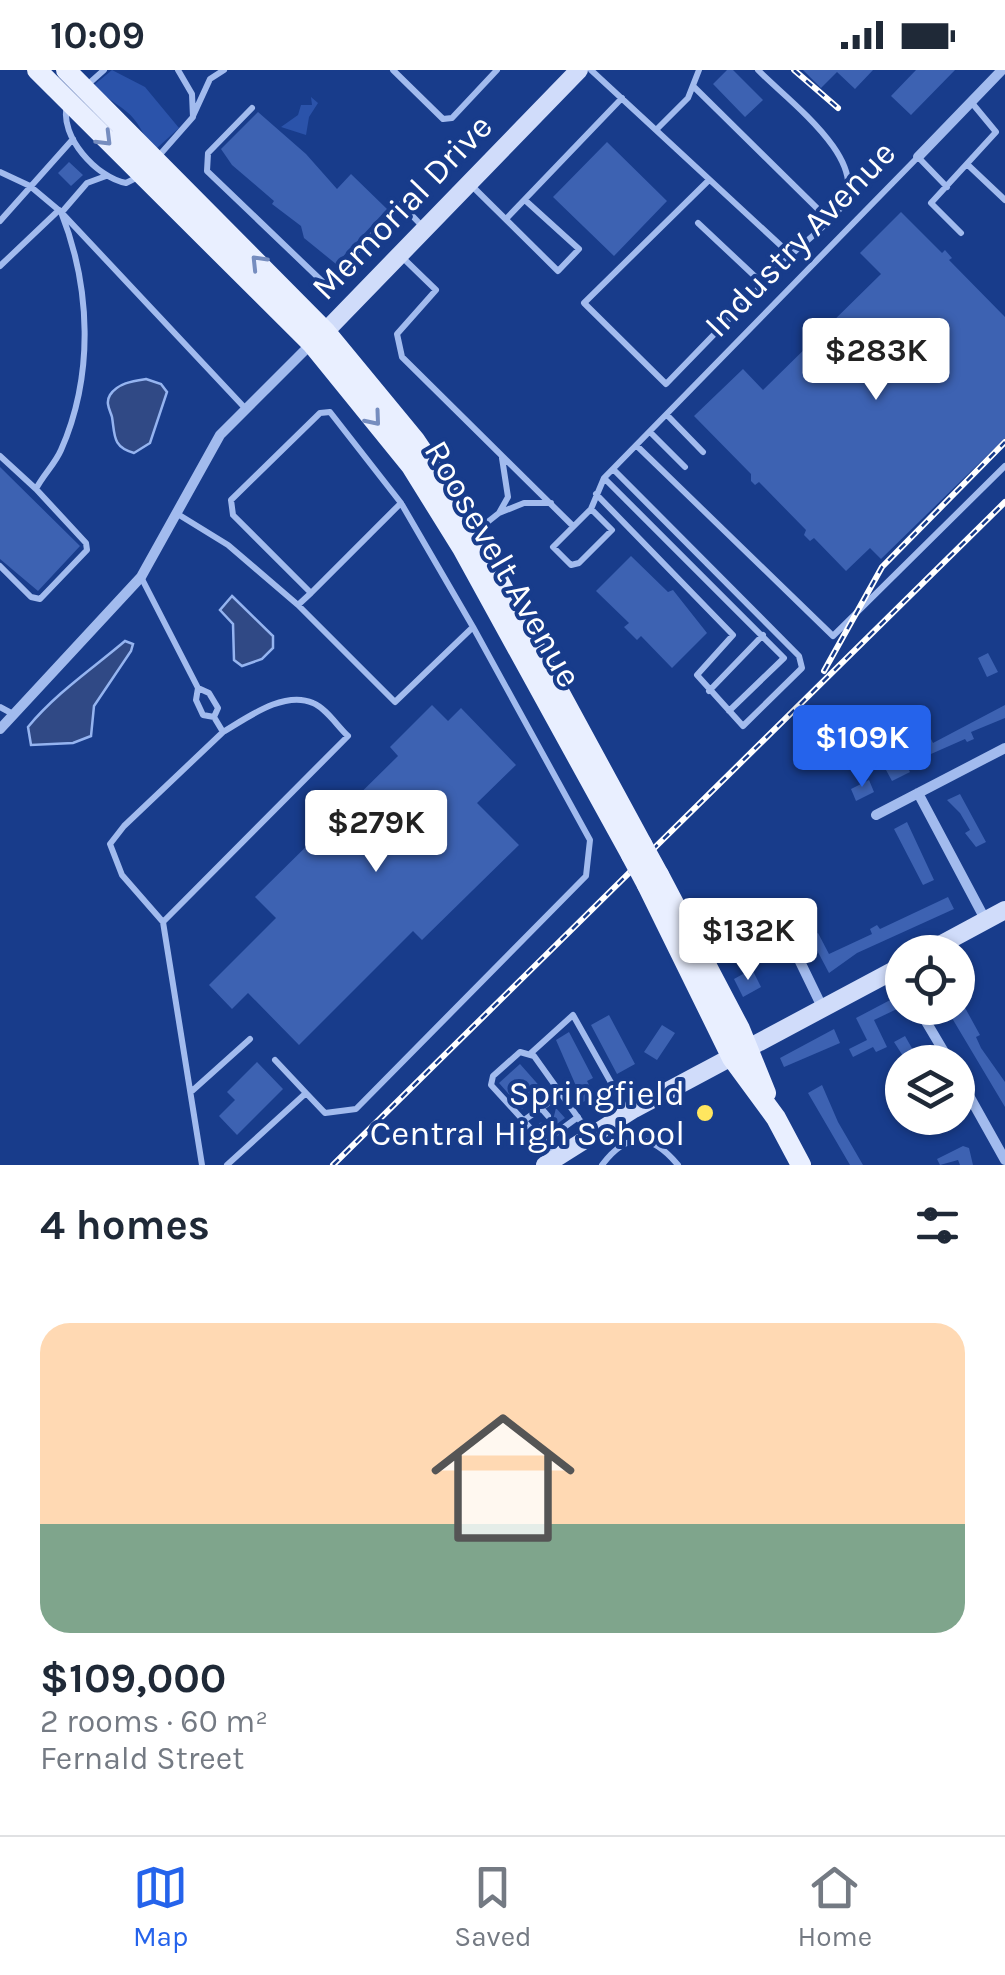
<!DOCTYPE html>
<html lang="en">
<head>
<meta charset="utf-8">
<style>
	:root { --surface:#fff; --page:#f6f6f7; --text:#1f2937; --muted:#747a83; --line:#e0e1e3; --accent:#2563eb }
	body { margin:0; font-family:Karla,sans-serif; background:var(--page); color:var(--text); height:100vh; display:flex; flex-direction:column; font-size:38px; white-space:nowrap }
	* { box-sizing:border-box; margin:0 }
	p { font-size:32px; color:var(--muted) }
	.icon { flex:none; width:55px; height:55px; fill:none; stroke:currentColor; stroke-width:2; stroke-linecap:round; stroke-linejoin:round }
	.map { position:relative; height:1095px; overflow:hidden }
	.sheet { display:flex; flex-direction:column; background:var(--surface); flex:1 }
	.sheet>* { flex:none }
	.buttons { position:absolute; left:885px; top:865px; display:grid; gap:20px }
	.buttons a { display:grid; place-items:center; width:90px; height:90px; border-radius:50%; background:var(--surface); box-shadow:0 2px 8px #0004; font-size:50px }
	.price { position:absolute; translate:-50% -85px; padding:0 22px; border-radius:10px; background:#fff; color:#222; font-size:32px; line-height:65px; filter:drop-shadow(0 2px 5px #0008) }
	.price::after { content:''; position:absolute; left:50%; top:60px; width:30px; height:22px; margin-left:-15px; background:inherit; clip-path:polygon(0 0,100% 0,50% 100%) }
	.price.active { background:var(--accent); color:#fff }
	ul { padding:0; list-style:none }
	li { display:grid; align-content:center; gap:20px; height:530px; padding:0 40px }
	li span { display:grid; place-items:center; height:310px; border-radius:30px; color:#555 }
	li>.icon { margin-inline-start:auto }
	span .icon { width:180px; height:180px; fill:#fffc; stroke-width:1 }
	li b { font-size:42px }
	h2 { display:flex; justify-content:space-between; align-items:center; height:120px; padding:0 40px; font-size:42px }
	.status { display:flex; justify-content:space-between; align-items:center; height:70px; padding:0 50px; background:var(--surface); direction:ltr }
	.status svg { height:28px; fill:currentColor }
	.menu { display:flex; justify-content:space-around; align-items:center; height:140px; border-top:2px solid var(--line); background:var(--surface); font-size:28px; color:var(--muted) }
	.menu a { display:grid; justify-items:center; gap:5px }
	.menu .active { color:var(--accent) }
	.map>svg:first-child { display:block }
	.green { fill:#2b53aa }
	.water { fill:#304985; stroke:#95b4f0; stroke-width:2.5 }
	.building { fill:#3d62b2 }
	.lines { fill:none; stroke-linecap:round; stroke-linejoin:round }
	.lane { stroke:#a2bbee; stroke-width:6 }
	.street { stroke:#a2bbee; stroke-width:10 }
	.secondary { stroke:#d0dcfa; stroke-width:18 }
	.primary { stroke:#e9efff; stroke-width:20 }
	.rail-casing { stroke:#fff; stroke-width:6 }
	.rail { stroke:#183c8b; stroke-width:2.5; stroke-dasharray:8; stroke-linecap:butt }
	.primary-bridge { stroke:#e9efff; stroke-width:20 }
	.oneway { stroke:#768dbf }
	.poi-dot { fill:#ffe65f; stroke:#183c8b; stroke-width:4 }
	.labels { text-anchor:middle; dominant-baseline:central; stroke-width:8; stroke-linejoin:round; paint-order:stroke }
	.street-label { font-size:35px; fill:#fff; stroke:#183c8b }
	.poi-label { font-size:35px; fill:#fff; stroke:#183c8b; text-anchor:end }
</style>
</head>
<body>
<div class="status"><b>10:09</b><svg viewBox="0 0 49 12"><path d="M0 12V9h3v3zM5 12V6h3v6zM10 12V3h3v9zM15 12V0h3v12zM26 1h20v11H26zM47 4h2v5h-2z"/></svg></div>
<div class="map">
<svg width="1005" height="1095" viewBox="0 0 1005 1095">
	<rect width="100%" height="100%" fill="#183c8b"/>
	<path class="green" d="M112 0 145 17 179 58 156 79C146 71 144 63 137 53 126 36 106 31 94 15Z
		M311 27 318 33 309 47 306 65 281 57 298 45 301 35H312Z"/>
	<path class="water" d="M146 309 161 314 167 322 150 373 134 383C112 377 115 365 112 347 110 340 105 333 110 325 118 313 133 311 146 309Z
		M232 526 273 566V578L262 589 242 596 234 590 233 554 220 540Z
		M125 571 133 574 131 581 94 636 91 666 73 673 31 675 28 657C56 623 92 599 125 571Z"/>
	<path class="building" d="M727 0H733L763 30 745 47 713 14Z
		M803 0H873L855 19 837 2 821 18Z
		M916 0H955L911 45 891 26Z
		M258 42 306 84 337 119 351 104 387 139 336 194 304 168 301 156 272 134 274 131 232 95 221 79Z
		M607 72 667 131 614 186 553 127Z
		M69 92 83 105 71 116 58 103Z
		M901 142 942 183 945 180 952 188 949 190 1005 247V368L881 489 870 478 846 501 814 468 810 471 804 465 806 460 759 412 755 415 751 411V404L694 346 743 299 763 320 881 204 860 183Z
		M0 397 80 476 38 521 0 489Z
		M631 486 668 522 673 520 707 563 672 598 641 566 637 570 624 557 629 553 596 521Z
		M988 583 998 602 987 607 978 588Z
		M432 635 448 651 461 638 516 695 477 733 519 775 422 870 413 861 299 975 248 923 232 939 209 915 276 848 255 827 398 686 390 677Z
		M1005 635V648L971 662 974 669 967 672 965 669 906 695 910 702 892 711 886 700 920 677 918 672 930 667 933 673Z
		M869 710 874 722 856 731 851 719Z
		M960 724 986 772 976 777 965 763 970 760 960 743 947 730Z
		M907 752 934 810 923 815 894 759Z
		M948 827 954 839 857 883 829 903 810 867 818 863 829 884 872 864 870 859 877 855 880 859Z
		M752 899 761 917 743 927 734 909Z
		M958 925 980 965 976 967 981 978 1005 1012V1037L946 938H958Z
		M894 928 899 938 874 950 887 977 876 982 873 977 853 987 849 979 867 970 856 948Z
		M609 945 635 994 617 1004 591 955Z
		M662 955 675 963 657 990 644 982Z
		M834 959 840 973 784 997 780 988Z
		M569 962 593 1008 587 1011 595 1026 583 1032 556 970Z
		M905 966 913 980 903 986 894 972Z
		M257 992 283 1019 237 1065 219 1046 235 1030 227 1022Z
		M520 994 543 1020 522 1039 499 1013Z
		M822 1015 838 1052 863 1095H850L808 1023Z
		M556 1038 565 1048 546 1062 539 1053 553 1050Z
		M963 1076 969 1078 973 1095H960L958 1090 940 1095 937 1089Z"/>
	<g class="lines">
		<path class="lane" d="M393 0 443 49 452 48 497 0
			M591 0 791 185C807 170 829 154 842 136 872 91 787 30 758 0
			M86 16 104 0
			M693 16 828 149
			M67 36C59 66 97 108 126 113L140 106
			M252 38 208 83 207 101 326 215 401 134 423 157
			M193 46 210 9 224 0
			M657 59 688 28 699 0
			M156 89 193 47 192 24 178 0
			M968 95 1005 130
			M0 102 30 116 61 142 244 337
			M709 110 584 233 666 314 791 185
			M470 114 558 201 579 179 526 131
			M62 142 87 113 106 106
			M506 149 622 28
			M0 151 73 69
			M698 153 763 214
			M961 163 931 133 996 62 972 33
			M401 186 436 220 397 264 402 287 573 456
			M0 196 59 140
			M667 345 703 382
			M650 362 685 397
			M637 376 833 566 1005 396
			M0 386 36 419
			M502 388 508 427 499 443 524 433H551
			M596 424 733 565 697 605 743 656 802 598 799 586 613 399
			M591 439 612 460 579 493 571 495 553 477 591 439 604 408
			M176 443 228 475 298 535
			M475 462 499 443
			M0 496 31 527 40 529 87 480 86 473 36 419C43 405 55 394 61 380 94 305 91 218 61 142
			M141 507 198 618 196 630 203 645 214 647 223 662 124 756 110 774 122 805 163 852 202 1095
			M311 523 233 445 231 430 320 343 330 342 401 433 473 557 395 632 298 535 311 523 401 433
			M198 618 209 623 218 638 214 647
			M709 621 763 565
			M0 637 13 644
			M729 641 784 588 604 408 918 87 947 117
			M163 852 348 666C338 657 326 638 313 633 284 620 247 648 223 662
			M531 983 573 945 627 1041
			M192 1021 250 969
			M306 1023 325 1043 356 1039 586 806 590 770 473 557
			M541 1038 548 1046
			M523 1051 562 1023
			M544 1072 578 1047
			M555 1085 491 1015 493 1006 520 982 534 986 589 1063
			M227 1095 306 1023 275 990
			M602 1095C629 1059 653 1065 678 1095"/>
		<path class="street" d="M918 87 1002 0
			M0 659 141 507 220 365 311 274
			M918 723 986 851
			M876 745 1005 678
			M776 842 823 939
			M918 938 950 992
			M958 1006 1005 1090"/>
		<path class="secondary" d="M318 269 579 0
			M927 882 1005 840
			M545 1095 634 1039 902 896"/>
		<path class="primary" d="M37 0 312 274 411 396 462 478 631 785
			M66 0 326 262 415 370 454 428 642 774
			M659 805 740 959 766 1023
			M647 815 732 988 776 1048 801 1095"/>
		<defs>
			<path id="rail" d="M794 0 838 38
				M824 601 882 497 1005 372
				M333 1095 1005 432"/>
		</defs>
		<use href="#rail" class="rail-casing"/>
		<use href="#rail" class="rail"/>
		<path class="primary-bridge" d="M642 774 659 805
			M631 785 647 815"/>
	</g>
	<defs><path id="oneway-chevron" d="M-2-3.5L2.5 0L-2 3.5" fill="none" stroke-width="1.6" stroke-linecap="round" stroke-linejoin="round" transform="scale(2.5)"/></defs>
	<g class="oneway">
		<use href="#oneway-chevron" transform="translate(105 69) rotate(45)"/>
		<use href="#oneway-chevron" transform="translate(258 192) rotate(-134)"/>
		<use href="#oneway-chevron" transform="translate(374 349) rotate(50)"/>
	</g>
	<circle class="poi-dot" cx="705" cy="1043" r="10"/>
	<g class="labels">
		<g class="street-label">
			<text transform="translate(402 137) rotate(-46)">Memorial Drive</text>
			<text transform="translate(800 169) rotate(-46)">Industry Avenue</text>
			<text transform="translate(503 494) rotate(60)">Roosevelt Avenue</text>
		</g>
		<g class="poi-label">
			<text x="685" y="1023">Springfield<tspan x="685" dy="40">Central High School</tspan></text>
		</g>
	</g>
</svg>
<div class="buttons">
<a><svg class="icon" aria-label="locate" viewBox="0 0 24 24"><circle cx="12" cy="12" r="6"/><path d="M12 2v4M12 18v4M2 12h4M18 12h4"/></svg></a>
<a><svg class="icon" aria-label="layers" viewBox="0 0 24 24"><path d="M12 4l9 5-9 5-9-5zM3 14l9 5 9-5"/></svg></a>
</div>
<b class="price" style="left:876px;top:333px">$283K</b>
<b class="price active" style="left:862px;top:720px">$109K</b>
<b class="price" style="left:376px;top:805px">$279K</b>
<b class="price" style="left:748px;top:913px">$132K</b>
</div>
<section class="sheet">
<h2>4 homes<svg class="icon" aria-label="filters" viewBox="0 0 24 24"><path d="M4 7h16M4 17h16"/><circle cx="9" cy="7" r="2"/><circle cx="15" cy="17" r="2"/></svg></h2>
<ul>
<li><span style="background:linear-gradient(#ffd9b3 65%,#7fa58c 0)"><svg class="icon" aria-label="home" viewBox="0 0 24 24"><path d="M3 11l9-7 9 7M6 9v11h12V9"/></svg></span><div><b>$109,000</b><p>2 rooms · 60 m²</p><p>Fernald Street</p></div></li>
</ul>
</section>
<nav class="menu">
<a class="active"><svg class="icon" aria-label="map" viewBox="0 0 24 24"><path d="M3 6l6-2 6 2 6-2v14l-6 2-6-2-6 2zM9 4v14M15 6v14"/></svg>Map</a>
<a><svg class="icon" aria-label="saved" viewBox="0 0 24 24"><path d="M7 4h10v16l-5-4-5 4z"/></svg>Saved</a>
<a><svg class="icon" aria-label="home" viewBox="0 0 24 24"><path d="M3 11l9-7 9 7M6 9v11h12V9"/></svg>Home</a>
</nav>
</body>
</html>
